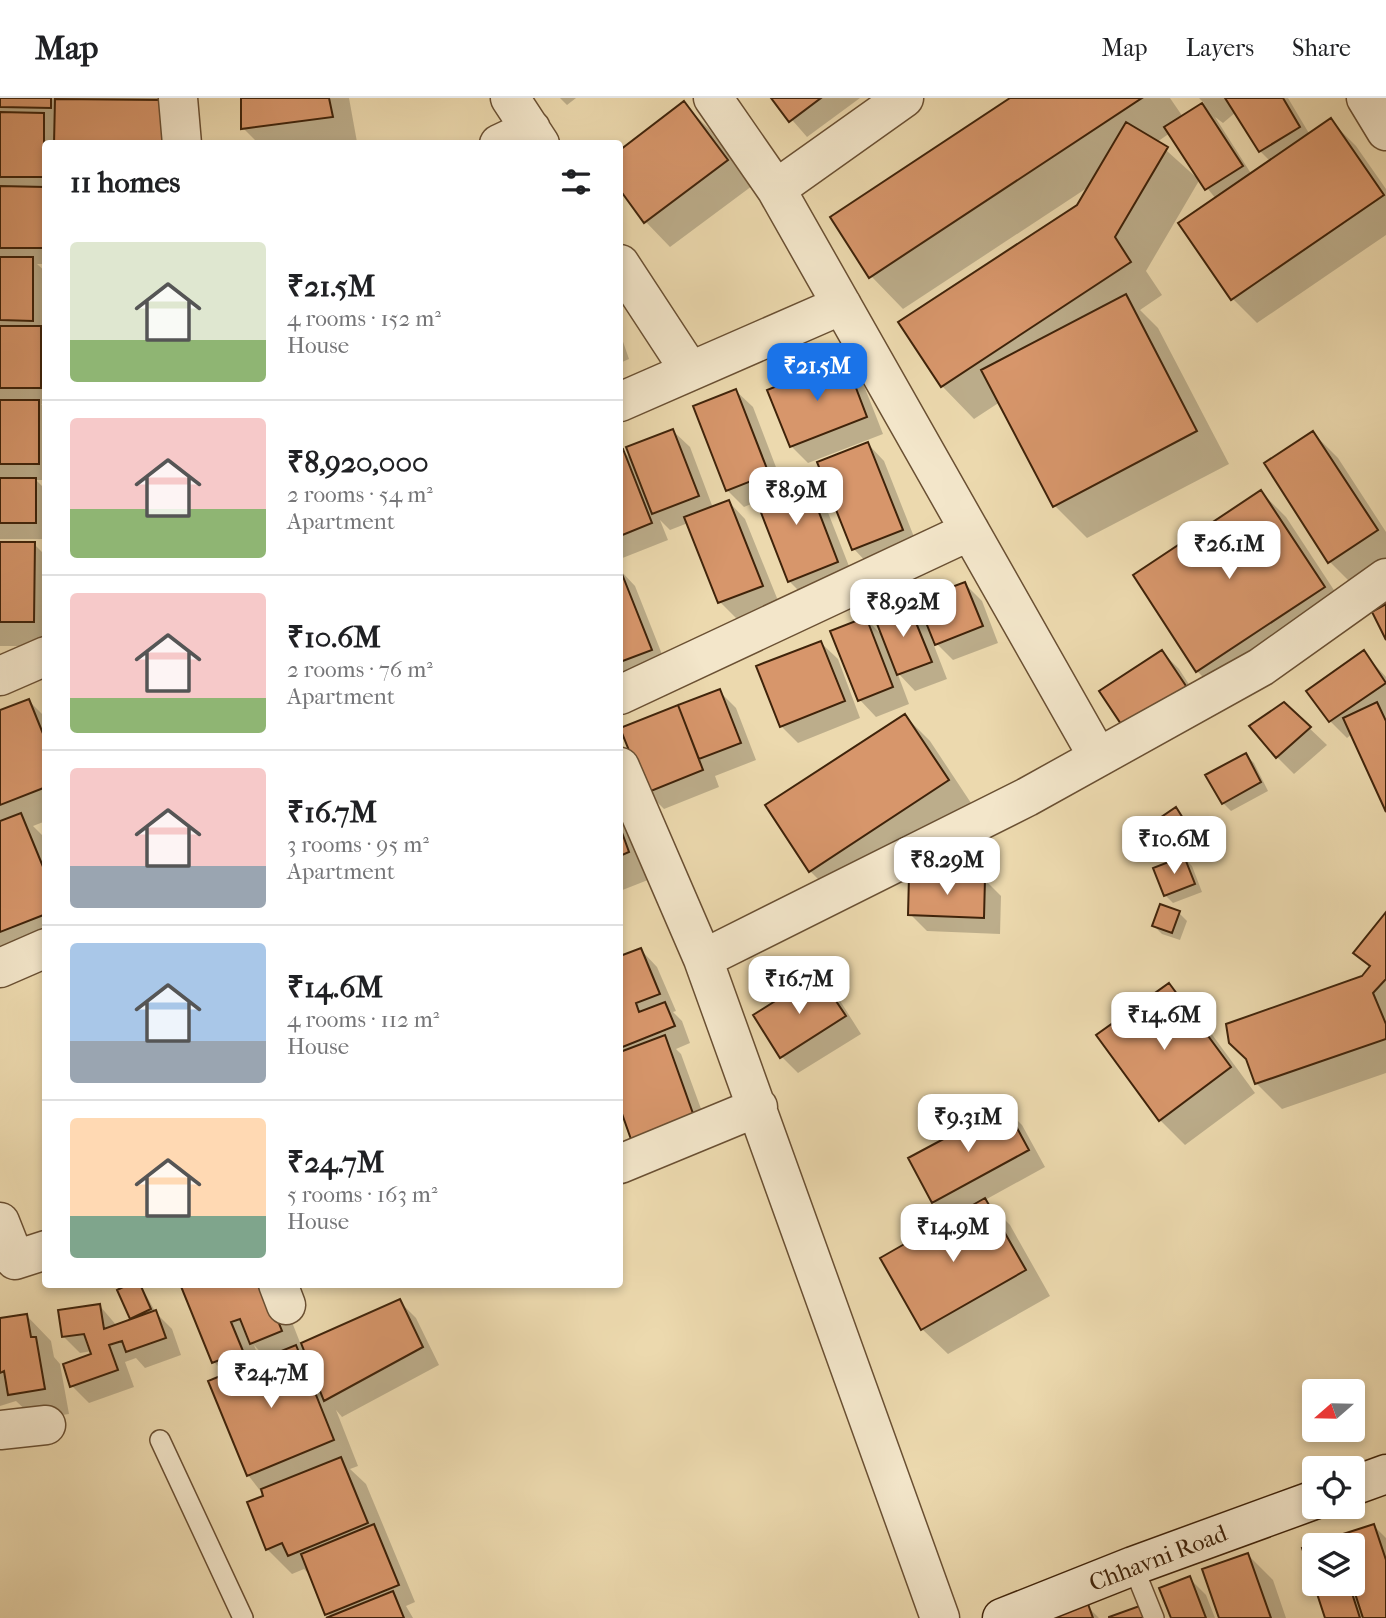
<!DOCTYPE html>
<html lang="en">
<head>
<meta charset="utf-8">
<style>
	:root { --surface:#fff; --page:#f2f2f2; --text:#202124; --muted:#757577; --line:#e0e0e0; --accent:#1a73e8 }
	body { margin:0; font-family:"IM FELL French Canon",serif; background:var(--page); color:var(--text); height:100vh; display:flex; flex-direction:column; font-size:26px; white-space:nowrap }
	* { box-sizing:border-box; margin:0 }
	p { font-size:23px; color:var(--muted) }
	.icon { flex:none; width:38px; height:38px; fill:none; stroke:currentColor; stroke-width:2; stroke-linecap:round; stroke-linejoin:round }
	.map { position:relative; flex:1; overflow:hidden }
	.details { position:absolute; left:42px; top:42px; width:581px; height:1148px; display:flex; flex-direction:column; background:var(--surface); border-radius:7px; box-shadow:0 4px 10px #0003 }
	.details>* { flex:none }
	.needle { width:46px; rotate:250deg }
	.buttons { position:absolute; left:1302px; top:1281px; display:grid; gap:14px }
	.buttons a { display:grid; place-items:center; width:63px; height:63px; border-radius:7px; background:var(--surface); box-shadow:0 4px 10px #0003; font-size:35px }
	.price { position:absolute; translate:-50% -60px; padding:0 16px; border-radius:14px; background:#fff; color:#222; font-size:23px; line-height:46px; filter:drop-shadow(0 2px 4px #0008) }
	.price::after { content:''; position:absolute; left:50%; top:42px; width:21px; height:16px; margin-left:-10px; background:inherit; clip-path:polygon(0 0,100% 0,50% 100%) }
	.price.on { background:var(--accent); color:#fff }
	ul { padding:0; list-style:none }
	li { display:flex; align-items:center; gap:21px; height:175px; padding:0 28px }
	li+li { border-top:2px solid var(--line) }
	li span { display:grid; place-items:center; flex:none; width:196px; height:140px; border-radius:7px; color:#555 }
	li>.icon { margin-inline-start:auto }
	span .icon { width:84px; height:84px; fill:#fffc; stroke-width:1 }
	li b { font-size:30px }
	h2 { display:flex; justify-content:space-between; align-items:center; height:84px; padding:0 28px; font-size:30px }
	header { display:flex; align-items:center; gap:42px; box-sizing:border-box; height:98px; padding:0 35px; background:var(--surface); border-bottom:2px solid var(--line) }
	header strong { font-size:33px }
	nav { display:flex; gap:38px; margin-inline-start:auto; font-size:24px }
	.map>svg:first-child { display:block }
	.shadow { fill:#0003; fill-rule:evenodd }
	.building { fill:#d7966b; stroke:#3f230a; stroke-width:2 }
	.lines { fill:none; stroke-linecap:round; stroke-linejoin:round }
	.service-casing { stroke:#6a5033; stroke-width:22 }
	.minor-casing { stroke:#6a5033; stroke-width:41 }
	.secondary-casing { stroke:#3f230a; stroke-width:41 }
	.service { stroke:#f3e6ca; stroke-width:19 }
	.minor { stroke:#f3e6ca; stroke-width:38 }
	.secondary { stroke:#f3e6ca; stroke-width:38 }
	.labels { text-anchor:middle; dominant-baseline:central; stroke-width:5; stroke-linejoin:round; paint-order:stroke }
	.street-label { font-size:24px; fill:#3f230a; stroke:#f3e6ca }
</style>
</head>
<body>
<header>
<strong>Map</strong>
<nav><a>Map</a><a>Layers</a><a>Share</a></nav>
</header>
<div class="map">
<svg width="1386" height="1520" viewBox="0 0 1386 1520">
	<rect width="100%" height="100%" fill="#ecd9ae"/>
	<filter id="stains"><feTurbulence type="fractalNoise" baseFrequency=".00286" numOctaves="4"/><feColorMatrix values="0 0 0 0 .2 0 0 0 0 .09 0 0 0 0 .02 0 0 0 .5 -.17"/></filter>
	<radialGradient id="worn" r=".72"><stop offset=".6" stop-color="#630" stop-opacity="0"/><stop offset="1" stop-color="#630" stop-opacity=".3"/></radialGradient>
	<path class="shadow" d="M0 0H184L187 46H46V166H37L46 174V306H41L46 311V382H36L46 392V441H0Z
		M243 0H349L357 44 259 46 243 30Z
		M560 0H576L567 7Z
		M773 0H860L807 39Z
		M1013 0H1170L1183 19 1204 5 1199 0H1288L1310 37 1331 23 1356 48 1386 91V137L1257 225 1232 200 1216 101 1200 81 1146 173 1162 197 1140 212 1158 230 1229 366 1087 440 1055 408 1000 304 974 321 942 288 1090 88 903 211 871 178ZM1236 14 1260 53 1271 64 1252 77 1215 19 1223 25ZM1170 35 1198 81 1157 44Z
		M684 6 709 31 752 88 670 149 645 123 620 89V54Z
		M620 235 629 261 620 265Z
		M844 263 861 280 883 336 808 365 791 348Z
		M736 293 753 309 782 385 803 377 820 394 854 481 806 500 789 483 758 403 744 409 727 392Z
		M673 333 690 349 713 410 729 404 745 421 779 505 737 521 720 504 688 425 670 432 660 422 668 442 620 461V354L623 353 633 363Z
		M1313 335 1338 360 1386 434V468L1355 489 1330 464Z
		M868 346 884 363 918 449 870 468 854 451Z
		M1261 394 1286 419 1349 515 1222 598 1197 573Z
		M0 446H34L46 458V548H0Z
		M620 472 635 488 667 569 620 588Z
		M965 486 982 503 998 545 953 562 931 540 947 581 915 593 897 574 909 606 876 619 860 602 866 521 884 539 908 507 930 529Z
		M821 545 838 561 860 620 798 645 781 628Z
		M1162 554 1179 571 1203 608 1143 648Z
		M1363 554 1386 579V709L1352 636 1347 640 1330 623Z
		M719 593 736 610 756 662 715 678 719 689 664 711 647 694 622 631Z
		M29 603 46 620V723L33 728 46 741V851L0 869V614Z
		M1284 606 1327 647 1294 676 1277 659Z
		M905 618 930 643 973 708 835 798 810 773Z
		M1246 657 1254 665 1268 693 1231 713 1223 705Z
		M620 693 653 780 620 793Z
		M1175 711 1203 749 1185 761 1192 768 1202 794 1173 805 1165 797 1179 761 1154 726Z
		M984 781 1001 798 1000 836 927 833 910 816Z
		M1179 815 1187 823 1180 842 1162 836 1154 828Z
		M1386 817V975L1282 1011 1256 985 1248 961 1363 879 1371 870 1356 855Z
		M641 852 657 869 676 913 673 914 682 923 690 945 676 951 681 956 712 1041 635 1046 620 1005V860Z
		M818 878 835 895 861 936 798 975 782 959Z
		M1169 887 1194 912 1255 995 1185 1047 1160 1022Z
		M1005 1010 1022 1027 1045 1069 985 1102 1010 1127 1050 1198 948 1256 922 1231 882 1161 951 1121 933 1104Z
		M140 1186 156 1215 172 1231 181 1257 145 1270 136 1260 125 1264 134 1289 89 1305 72 1288 94 1258 92 1253 80 1255 63 1238 100 1208 117 1228 134 1222 132 1220Z
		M182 1186H277L301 1247 399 1203 416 1220 439 1267 342 1319 336 1312 358 1368 350 1371 366 1386 415 1504 406 1508 413 1520H331L312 1479 304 1471 292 1476 267 1451 265 1399 248 1377 227 1277 214 1264ZM254 1247 267 1261 260 1263Z
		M26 1217 51 1243 54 1259 60 1266 69 1316 35 1321 16 1303 0 1308V1222Z
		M1374 1428 1386 1440V1520H1327L1316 1486H1353V1447H1342L1339 1439Z
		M1248 1457 1273 1482 1286 1520H1220Z
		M1189 1480 1206 1497 1215 1520H1173Z
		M1087 1508 1099 1520H1055Z"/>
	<path class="building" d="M0 0H51V10L0 9Z
		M241 0H329L333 19 241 31Z
		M771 0H821L789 24Z
		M1010 0H1142L869 180 830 119Z
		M1225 0H1283L1300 29 1259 54Z
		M55 1 163 2 162 46H54Z
		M684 3 728 62 644 125 620 92V52Z
		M1202 5 1243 68 1205 92 1164 29Z
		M0 14 44 15V79H0Z
		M1331 20 1384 97 1231 202 1178 125Z
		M1126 24 1168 49 1115 139 1131 164 941 289 898 224 1077 107Z
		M0 88 45 89 44 150H0Z
		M0 159H33V223L0 222Z
		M1126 196 1197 333 1053 409 981 272Z
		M0 228H41V290H0Z
		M845 261 867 319 790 349 767 292Z
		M736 291 769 376 726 393 693 308Z
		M0 302H39V366H0Z
		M673 331 699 398 652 416 626 349Z
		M1313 333 1378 432 1328 465 1264 365Z
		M868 344 903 432 852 452 817 364Z
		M623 351 652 425 620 438V352Z
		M804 375 838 464 788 484 753 394Z
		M0 380H36V425H0Z
		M1261 392 1325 489 1196 574 1133 477Z
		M729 402 763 488 718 505 684 419Z
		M0 444H35L34 524H0Z
		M620 471 652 552 620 564Z
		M965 484 983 528 935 547 917 502Z
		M908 505 932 564 897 577 874 518Z
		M1386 506V542L1372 514Z
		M866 519 893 589 858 603 830 533Z
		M821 543 845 603 780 629 756 568Z
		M1162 552 1188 591 1125 632 1099 593Z
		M1364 552 1386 585 1329 624 1306 593Z
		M720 591 741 645 699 661 678 607Z
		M29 601 46 643V689L0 707V612Z
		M1284 604 1311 629 1276 660 1249 628Z
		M1377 604 1386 623V714L1343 620Z
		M678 607 703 672 646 695 620 630Z
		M905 616 949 682 809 774 765 707Z
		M1246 655 1261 684 1222 706 1205 677Z
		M1176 709 1196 741 1172 756 1151 726Z
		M21 715 46 776V816L0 834V723Z
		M620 729 629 754 620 758Z
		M1184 758 1195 786 1164 798 1153 770Z
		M909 778 985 780 984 820 908 817Z
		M1160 806 1180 813 1172 835 1152 828Z
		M1386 814V881L1373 895 1386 926V941L1255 986 1246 961 1229 945 1226 926 1362 878 1370 868 1353 855Z
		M641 850 660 896 636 905 639 914 665 904 675 928 620 950V858Z
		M818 876 846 918 780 960 753 917Z
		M1169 885 1231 969 1159 1023 1096 937Z
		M665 937 696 1024 633 1047 620 1010V954Z
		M1005 1008 1029 1052 932 1105 908 1060Z
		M985 1100 1026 1172 921 1232 880 1160Z
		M129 1186H140L151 1211 130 1221 117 1192Z
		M180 1186H263L282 1233 250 1246 240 1221 231 1224 243 1253 212 1265Z
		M400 1201 423 1249 324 1303 301 1245Z
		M100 1206 104 1231 156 1212 166 1240 126 1254 122 1243 109 1247 118 1272 70 1289 63 1266 91 1256 84 1236 62 1239 58 1212Z
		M27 1216 31 1239H36L45 1291 8 1297 4 1273 0 1275V1220Z
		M296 1247 334 1342 247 1378 208 1283Z
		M341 1359 368 1425 288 1458 282 1445 266 1452 247 1404 263 1398 261 1391Z
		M374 1426 399 1487 325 1517 301 1456Z
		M1374 1426 1386 1462V1520H1363L1352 1486 1353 1447H1340L1337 1438Z
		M1333 1440 1336 1447H1314V1486H1349L1360 1520H1325L1302 1450Z
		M1248 1455 1271 1520H1219L1202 1471Z
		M1190 1478 1206 1520H1171L1159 1490Z
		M393 1493 404 1520H326Z
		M1088 1506 1093 1520H1052Z
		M1145 1506 1149 1520H1109V1519Z"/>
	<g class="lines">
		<defs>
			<path id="service" d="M160 1342 243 1520
				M1133 1468 1154 1520"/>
			<path id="minor" d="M178 0 182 46
				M510 0 540 46
				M713 0 776 91 1098 659
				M1366 0 1386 33
				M499 46 531 31
				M776 91 904 0
				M620 166 690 273
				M620 304 842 207
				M0 578 46 558
				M620 597 970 433
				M620 669 703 861 940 1520
				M703 861 1027 699 1261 569 1386 480
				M0 870 46 850
				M620 1066 758 1009
				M0 1124 15 1162 46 1152
				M278 1186 286 1207
				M0 1332 46 1327"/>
			<path id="secondary" d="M1353 1388 1386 1376
				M1002 1520 1133 1468 1314 1402"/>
		</defs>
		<use href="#service" class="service-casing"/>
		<use href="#minor" class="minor-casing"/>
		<use href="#secondary" class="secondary-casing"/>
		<use href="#service" class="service"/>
		<use href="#minor" class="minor"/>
		<use href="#secondary" class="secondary"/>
	</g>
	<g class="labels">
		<g class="street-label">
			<text transform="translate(1158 1460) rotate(-21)">Chhavni Road</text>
		</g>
	</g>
	<rect width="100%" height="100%" filter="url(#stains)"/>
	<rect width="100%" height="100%" fill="url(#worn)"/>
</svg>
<div class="buttons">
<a><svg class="needle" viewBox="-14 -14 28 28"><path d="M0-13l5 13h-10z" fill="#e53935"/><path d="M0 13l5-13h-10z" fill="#757577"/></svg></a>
<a><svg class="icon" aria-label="locate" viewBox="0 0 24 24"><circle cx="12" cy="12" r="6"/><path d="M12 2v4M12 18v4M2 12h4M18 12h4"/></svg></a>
<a><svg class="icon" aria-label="layers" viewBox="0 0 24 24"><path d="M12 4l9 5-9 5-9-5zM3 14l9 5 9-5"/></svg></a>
</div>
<b class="price on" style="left:817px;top:305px">₹21.5M</b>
<b class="price" style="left:796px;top:429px">₹8.9M</b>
<b class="price" style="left:1229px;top:483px">₹26.1M</b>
<b class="price" style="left:903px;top:541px">₹8.92M</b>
<b class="price" style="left:1174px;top:778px">₹10.6M</b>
<b class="price" style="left:947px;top:799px">₹8.29M</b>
<b class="price" style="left:799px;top:918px">₹16.7M</b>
<b class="price" style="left:1164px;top:954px">₹14.6M</b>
<b class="price" style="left:968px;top:1056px">₹9.31M</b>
<b class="price" style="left:953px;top:1166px">₹14.9M</b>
<b class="price" style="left:271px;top:1312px">₹24.7M</b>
<section class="details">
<h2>11 homes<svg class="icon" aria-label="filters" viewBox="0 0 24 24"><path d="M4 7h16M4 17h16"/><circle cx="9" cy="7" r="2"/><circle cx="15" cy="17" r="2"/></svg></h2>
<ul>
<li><span style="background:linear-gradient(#dfe7d0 70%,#8fb573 0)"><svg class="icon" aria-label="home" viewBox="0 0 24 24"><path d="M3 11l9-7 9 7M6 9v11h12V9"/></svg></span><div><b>₹21.5M</b><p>4 rooms · 152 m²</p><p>House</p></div></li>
<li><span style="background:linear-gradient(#f6c9c9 65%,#8fb573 0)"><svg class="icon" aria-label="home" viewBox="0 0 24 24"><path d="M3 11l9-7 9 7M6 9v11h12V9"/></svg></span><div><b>₹8,920,000</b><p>2 rooms · 54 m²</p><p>Apartment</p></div></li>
<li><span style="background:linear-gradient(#f6c9c9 75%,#8fb573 0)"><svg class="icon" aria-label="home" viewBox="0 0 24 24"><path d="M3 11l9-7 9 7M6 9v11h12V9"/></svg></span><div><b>₹10.6M</b><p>2 rooms · 76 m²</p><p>Apartment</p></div></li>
<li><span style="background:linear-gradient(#f6c9c9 70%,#9aa5b1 0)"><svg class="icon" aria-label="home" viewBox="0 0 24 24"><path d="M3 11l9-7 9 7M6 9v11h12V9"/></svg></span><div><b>₹16.7M</b><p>3 rooms · 95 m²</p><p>Apartment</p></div></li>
<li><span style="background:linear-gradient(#a9c7e8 70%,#9aa5b1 0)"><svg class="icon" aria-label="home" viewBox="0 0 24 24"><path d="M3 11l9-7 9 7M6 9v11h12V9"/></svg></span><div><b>₹14.6M</b><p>4 rooms · 112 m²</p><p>House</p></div></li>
<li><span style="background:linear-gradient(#ffd9b3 70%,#7fa58c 0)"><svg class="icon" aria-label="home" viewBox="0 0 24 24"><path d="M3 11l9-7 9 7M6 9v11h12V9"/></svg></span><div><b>₹24.7M</b><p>5 rooms · 163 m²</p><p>House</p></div></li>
</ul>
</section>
</div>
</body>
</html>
